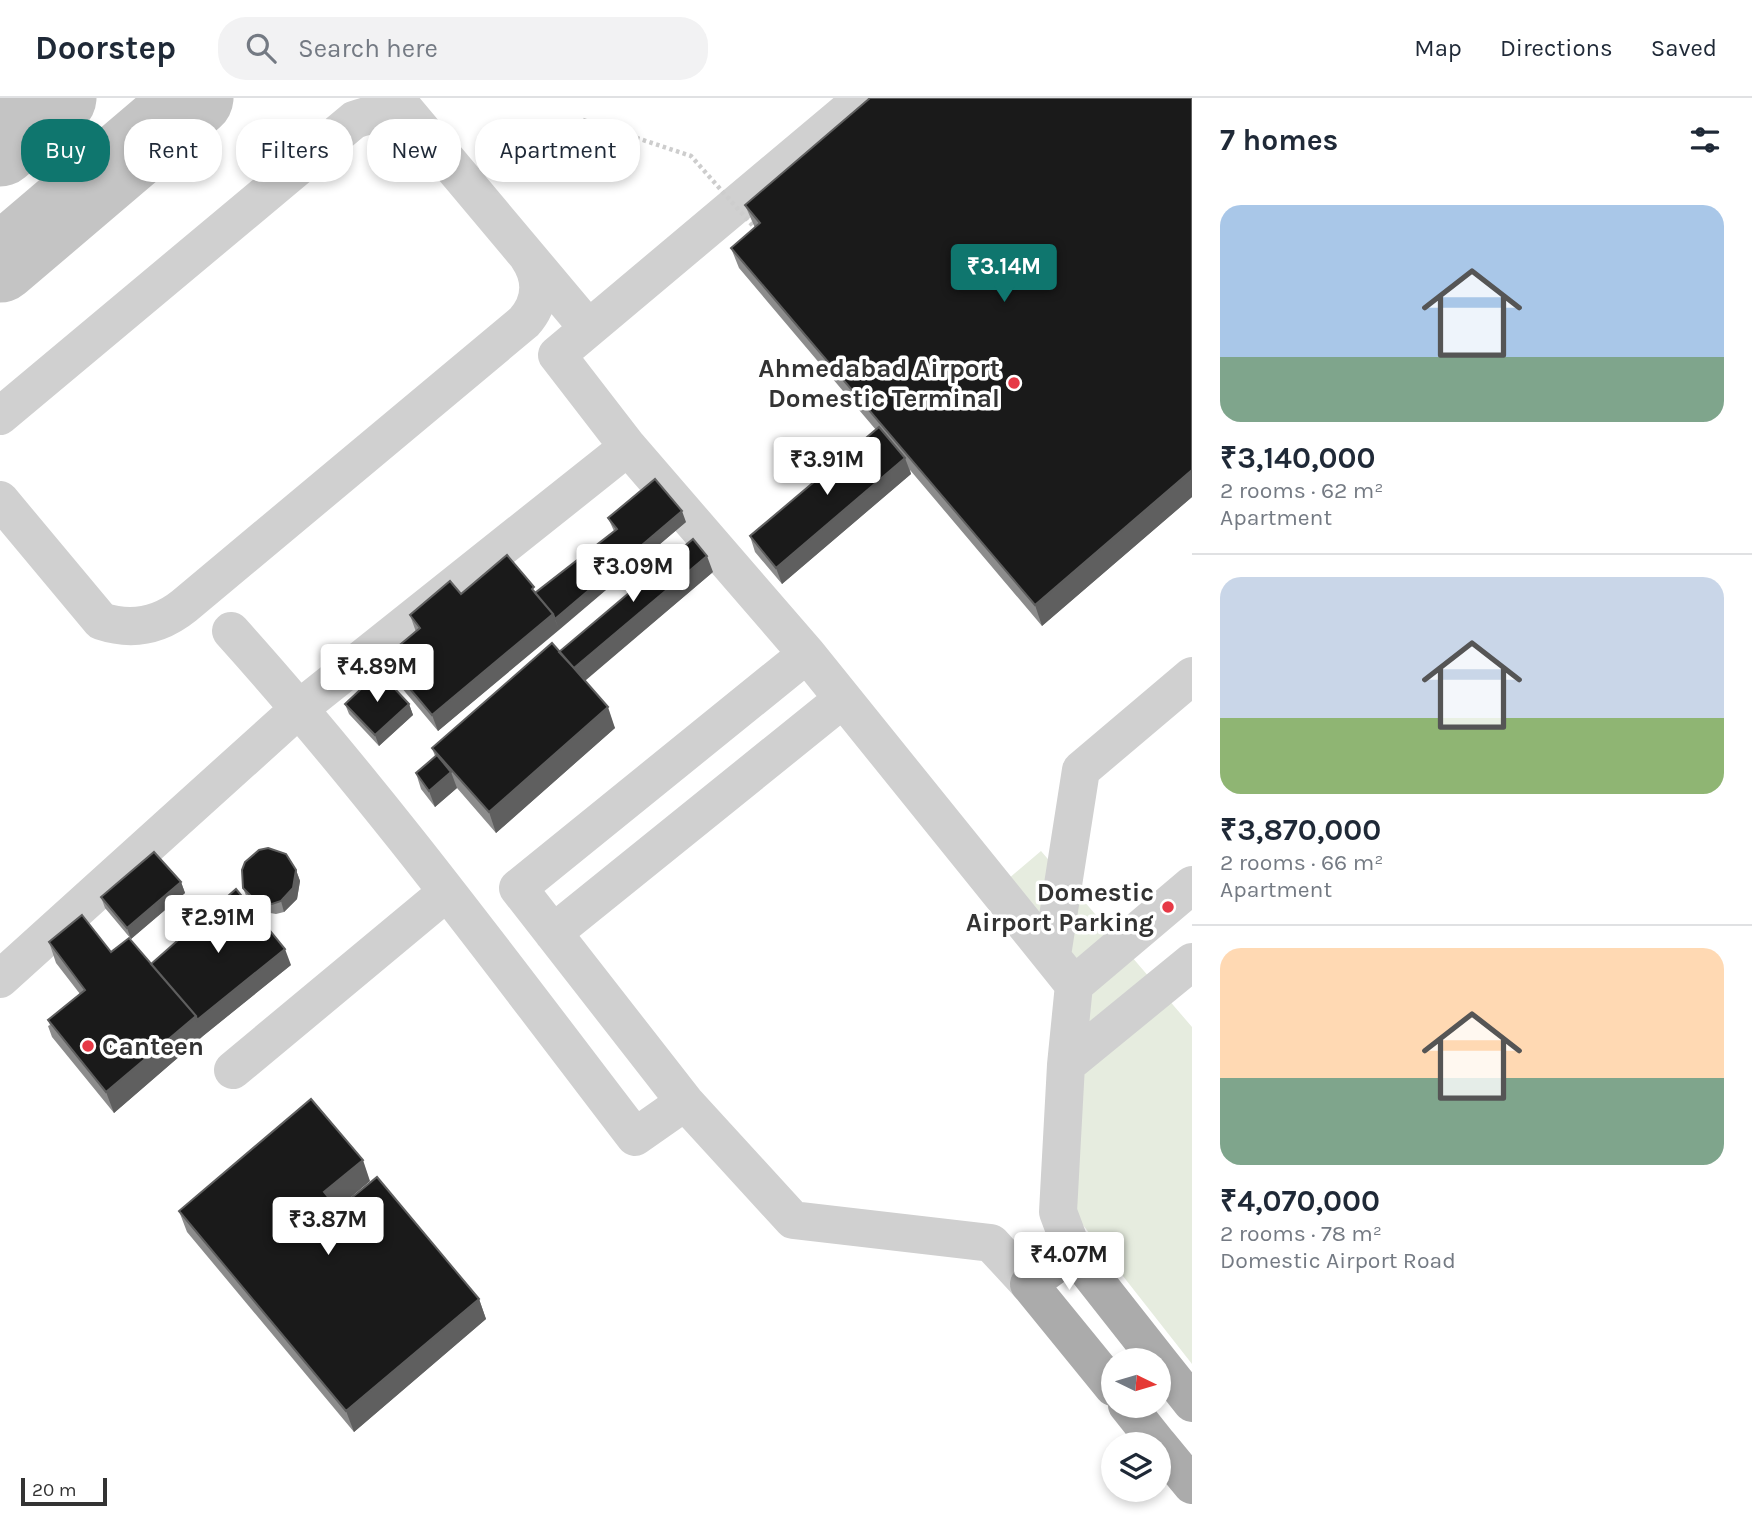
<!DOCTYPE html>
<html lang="en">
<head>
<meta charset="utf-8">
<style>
	:root { --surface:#fff; --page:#f2f2f3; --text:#1f2937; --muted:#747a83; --line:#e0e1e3; --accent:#0f766e }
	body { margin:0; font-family:Karla,sans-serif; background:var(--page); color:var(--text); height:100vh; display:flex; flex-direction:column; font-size:26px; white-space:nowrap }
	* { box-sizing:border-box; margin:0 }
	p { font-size:23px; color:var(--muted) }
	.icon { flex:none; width:38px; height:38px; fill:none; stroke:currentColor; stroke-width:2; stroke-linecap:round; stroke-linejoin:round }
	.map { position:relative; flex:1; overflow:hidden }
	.side { display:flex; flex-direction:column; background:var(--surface); width:560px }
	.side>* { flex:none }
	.banner { position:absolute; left:21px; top:21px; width:665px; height:63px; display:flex; gap:14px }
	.needle { width:46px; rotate:95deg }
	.buttons { position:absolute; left:1101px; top:1250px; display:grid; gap:14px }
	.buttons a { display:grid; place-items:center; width:70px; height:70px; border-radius:50%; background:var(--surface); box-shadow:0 4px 10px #0003; font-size:35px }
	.scale { position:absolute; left:21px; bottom:18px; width:86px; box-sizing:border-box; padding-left:7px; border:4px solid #333; border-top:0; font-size:19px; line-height:24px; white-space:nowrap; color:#333; -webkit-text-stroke:5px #fff; paint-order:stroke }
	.price { position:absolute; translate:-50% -60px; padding:0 16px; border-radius:7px; background:#fff; color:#222; font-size:23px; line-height:46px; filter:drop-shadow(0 2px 4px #0008) }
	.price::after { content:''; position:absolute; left:50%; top:42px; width:21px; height:16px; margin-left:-10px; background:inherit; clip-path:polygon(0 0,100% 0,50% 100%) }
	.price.active { background:var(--accent); color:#fff }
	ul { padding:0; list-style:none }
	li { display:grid; align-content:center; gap:14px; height:371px; padding:0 28px }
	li+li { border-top:2px solid var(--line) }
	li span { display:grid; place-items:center; height:217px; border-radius:21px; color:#555 }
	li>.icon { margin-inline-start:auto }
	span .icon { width:126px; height:126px; fill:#fffc; stroke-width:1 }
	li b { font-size:30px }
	h2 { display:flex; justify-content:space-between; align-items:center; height:84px; padding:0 28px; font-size:30px }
	.tag { padding:0 24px; border-radius:28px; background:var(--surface); box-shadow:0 4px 10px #0003; font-size:24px; line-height:63px }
	.tag.active { background:var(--accent); color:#fff }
	header { display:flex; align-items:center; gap:42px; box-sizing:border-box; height:98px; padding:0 35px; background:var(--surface); border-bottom:2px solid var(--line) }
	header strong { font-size:33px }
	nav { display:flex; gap:38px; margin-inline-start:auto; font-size:24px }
	.search { width:490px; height:63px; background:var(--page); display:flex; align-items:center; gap:18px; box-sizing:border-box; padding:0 24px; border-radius:28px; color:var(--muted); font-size:26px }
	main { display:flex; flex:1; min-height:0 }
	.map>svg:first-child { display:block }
	.green { fill:#e6ecdf }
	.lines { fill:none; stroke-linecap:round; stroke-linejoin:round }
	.taxiway { stroke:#c4c4c4; stroke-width:77 }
	.minor { stroke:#d0d0d0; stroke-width:38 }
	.major { stroke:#ababab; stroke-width:38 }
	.path-bridge { stroke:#cdcdcd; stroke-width:4.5; stroke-dasharray:3.5 3.5; stroke-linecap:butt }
	.wall { fill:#8c8c8c }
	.shaded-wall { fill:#5f5f5f }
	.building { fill:#1a1a1a; stroke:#5f5f5f; stroke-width:2 }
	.poi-dot { fill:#e63946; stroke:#fff; stroke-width:2.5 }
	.labels { text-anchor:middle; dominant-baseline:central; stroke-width:7; stroke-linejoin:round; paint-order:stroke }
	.poi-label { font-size:26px; font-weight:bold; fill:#333; stroke:#fff; text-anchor:end }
</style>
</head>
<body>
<header>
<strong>Doorstep</strong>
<div class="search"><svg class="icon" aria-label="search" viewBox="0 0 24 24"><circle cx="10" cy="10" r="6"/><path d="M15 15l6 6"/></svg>Search here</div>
<nav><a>Map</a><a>Directions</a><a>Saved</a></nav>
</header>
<main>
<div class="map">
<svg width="1192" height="1426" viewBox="0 0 1192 1426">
	<rect width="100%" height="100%" fill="#fff"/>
	<path class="green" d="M1041 753 1192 929V1266L1068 1108 1086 887 1001 787Z"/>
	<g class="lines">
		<path class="taxiway" d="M0 50 58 0
			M0 166 195 0"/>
		<path class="minor" d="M405 12 588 230
			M0 318 354 22C379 12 402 16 422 33
			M0 402 101 523C131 533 159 528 184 508L524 224C541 205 543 181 528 159
			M231 533C375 693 504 868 635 1039L685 1004
			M807 556 628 349 557 257 863 0
			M553 835 843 601
			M1052 857 1081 672 1192 578
			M0 881 300 610 628 349
			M1074 887 1192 787
			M1066 967 1192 864
			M233 972 447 794
			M1029 1186 991 1145 793 1122 685 1004 518 790 807 556 1074 887 1066 967 1058 1114 1073 1154"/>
		<path class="major" d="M1158 1262 1192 1305
			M1113 1289 1029 1186 1073 1154 1158 1262
			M1127 1307 1158 1346
			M1158 1346 1192 1387"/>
		<path class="path-bridge" d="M583 22 691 58 753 128"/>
	</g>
	<path class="wall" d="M1192 0V399L1042 528 910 372 911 376 782 486 755 454 750 438 876 332 739 170 731 150 755 130 745 107Z
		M608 420 686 424 438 633 390 576 384 560 416 534 410 517 461 496 536 494 614 433Z
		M713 474 585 582 615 630 496 735 457 690 435 709 421 691 416 675 435 658 432 650 559 554Z
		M345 606H409L413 617 379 648 349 616Z
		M296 772 300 783 297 801 284 814 276 816 259 813 247 800 243 790Z
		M181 784 185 795 131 841 105 810 101 799Z
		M49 844 111 854 151 866 291 867 203 938 114 1015 52 939 48 928 50 927 48 922 80 896 56 865Z
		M370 1083 338 1110 479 1201 486 1221 354 1334 187 1134 179 1113Z"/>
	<path class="shaded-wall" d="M905 360 911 376 782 486 776 470Z
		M1192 372V399L1042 528 1035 507Z
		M682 413 686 424 559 532 555 521Z
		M707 458 713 474 579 588 573 572Z
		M553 516 559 532 438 633 432 617Z
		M409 606 413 617 379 648 375 637Z
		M608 609 615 630 496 735 489 714Z
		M451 674 457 690 435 709 429 693Z
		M296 772 300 783 297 801 284 814 281 803Z
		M181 784 185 795 131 841 127 830Z
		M285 851 291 867 203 938 114 1015 106 994 196 918Z
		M363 1062 370 1083 332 1115 324 1094Z
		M479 1201 486 1221 354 1334 346 1313Z"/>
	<path class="building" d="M870 0H1192V372L1035 507 731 150 760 125 745 107Z
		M879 329 905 360 776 470 750 438Z
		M655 381 682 413 555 521 553 516 535 495 617 431 608 420Z
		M693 441 707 458 574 570 559 554Z
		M507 457 534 489 532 491 553 516 432 617 384 560 420 530 410 517 450 483 461 496Z
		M552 545 608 609 489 714 432 650Z
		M379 574 409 606 375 637 345 606Z
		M437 657 451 674 429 693 416 675Z
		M268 750 286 756 296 772 293 790 281 803 272 806 255 802 243 790 242 772 245 764 259 752Z
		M154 754 181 784 127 830 101 799Z
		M236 791 285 851 197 922 196 918 151 866Z
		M82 817 111 854 129 840 196 918 106 994 48 922 85 892 49 844Z
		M311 1001 363 1062 324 1094 338 1111 377 1079 479 1201 346 1313 179 1113Z"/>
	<g class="poi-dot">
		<circle cx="1014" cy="285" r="7"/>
		<circle cx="1168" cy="809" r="7"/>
		<circle cx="88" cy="948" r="7"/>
	</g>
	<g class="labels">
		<g class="poi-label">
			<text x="1000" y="270">Ahmedabad Airport<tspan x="1000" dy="30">Domestic Terminal</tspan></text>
			<text x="1154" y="794">Domestic<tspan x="1154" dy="30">Airport Parking</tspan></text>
			<text x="102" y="948" text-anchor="start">Canteen</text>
		</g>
	</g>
</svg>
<div class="buttons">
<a><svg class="needle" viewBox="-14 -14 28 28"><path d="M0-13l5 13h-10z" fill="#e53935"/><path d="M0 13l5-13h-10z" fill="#747a83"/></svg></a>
<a><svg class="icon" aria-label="layers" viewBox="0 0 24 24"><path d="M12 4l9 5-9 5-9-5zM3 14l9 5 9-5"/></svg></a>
</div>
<div class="scale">20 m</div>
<b class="price active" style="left:1004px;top:206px">₹3.14M</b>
<b class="price" style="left:827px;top:399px">₹3.91M</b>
<b class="price" style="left:633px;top:506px">₹3.09M</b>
<b class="price" style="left:377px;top:606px">₹4.89M</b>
<b class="price" style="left:218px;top:857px">₹2.91M</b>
<b class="price" style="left:328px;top:1159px">₹3.87M</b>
<b class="price" style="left:1069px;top:1194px">₹4.07M</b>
<div class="banner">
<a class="tag active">Buy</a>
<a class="tag">Rent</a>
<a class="tag">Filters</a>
<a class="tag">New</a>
<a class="tag">Apartment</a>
</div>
</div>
<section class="side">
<h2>7 homes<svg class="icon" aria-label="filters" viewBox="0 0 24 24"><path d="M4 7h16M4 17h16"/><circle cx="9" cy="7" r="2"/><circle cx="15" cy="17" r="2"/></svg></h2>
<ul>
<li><span style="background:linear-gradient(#a9c7e8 70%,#7fa58c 0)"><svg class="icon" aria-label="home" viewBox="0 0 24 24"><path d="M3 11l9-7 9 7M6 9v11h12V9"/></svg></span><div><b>₹3,140,000</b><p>2 rooms · 62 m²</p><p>Apartment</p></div></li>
<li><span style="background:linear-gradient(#c9d6e8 65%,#8fb573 0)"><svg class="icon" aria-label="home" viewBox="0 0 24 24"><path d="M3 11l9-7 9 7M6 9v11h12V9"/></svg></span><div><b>₹3,870,000</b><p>2 rooms · 66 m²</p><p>Apartment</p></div></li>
<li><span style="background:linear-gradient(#ffd9b3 60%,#7fa58c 0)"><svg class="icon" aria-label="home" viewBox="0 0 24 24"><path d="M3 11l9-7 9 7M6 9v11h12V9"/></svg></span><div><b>₹4,070,000</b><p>2 rooms · 78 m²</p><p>Domestic Airport Road</p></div></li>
</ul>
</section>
</main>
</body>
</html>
